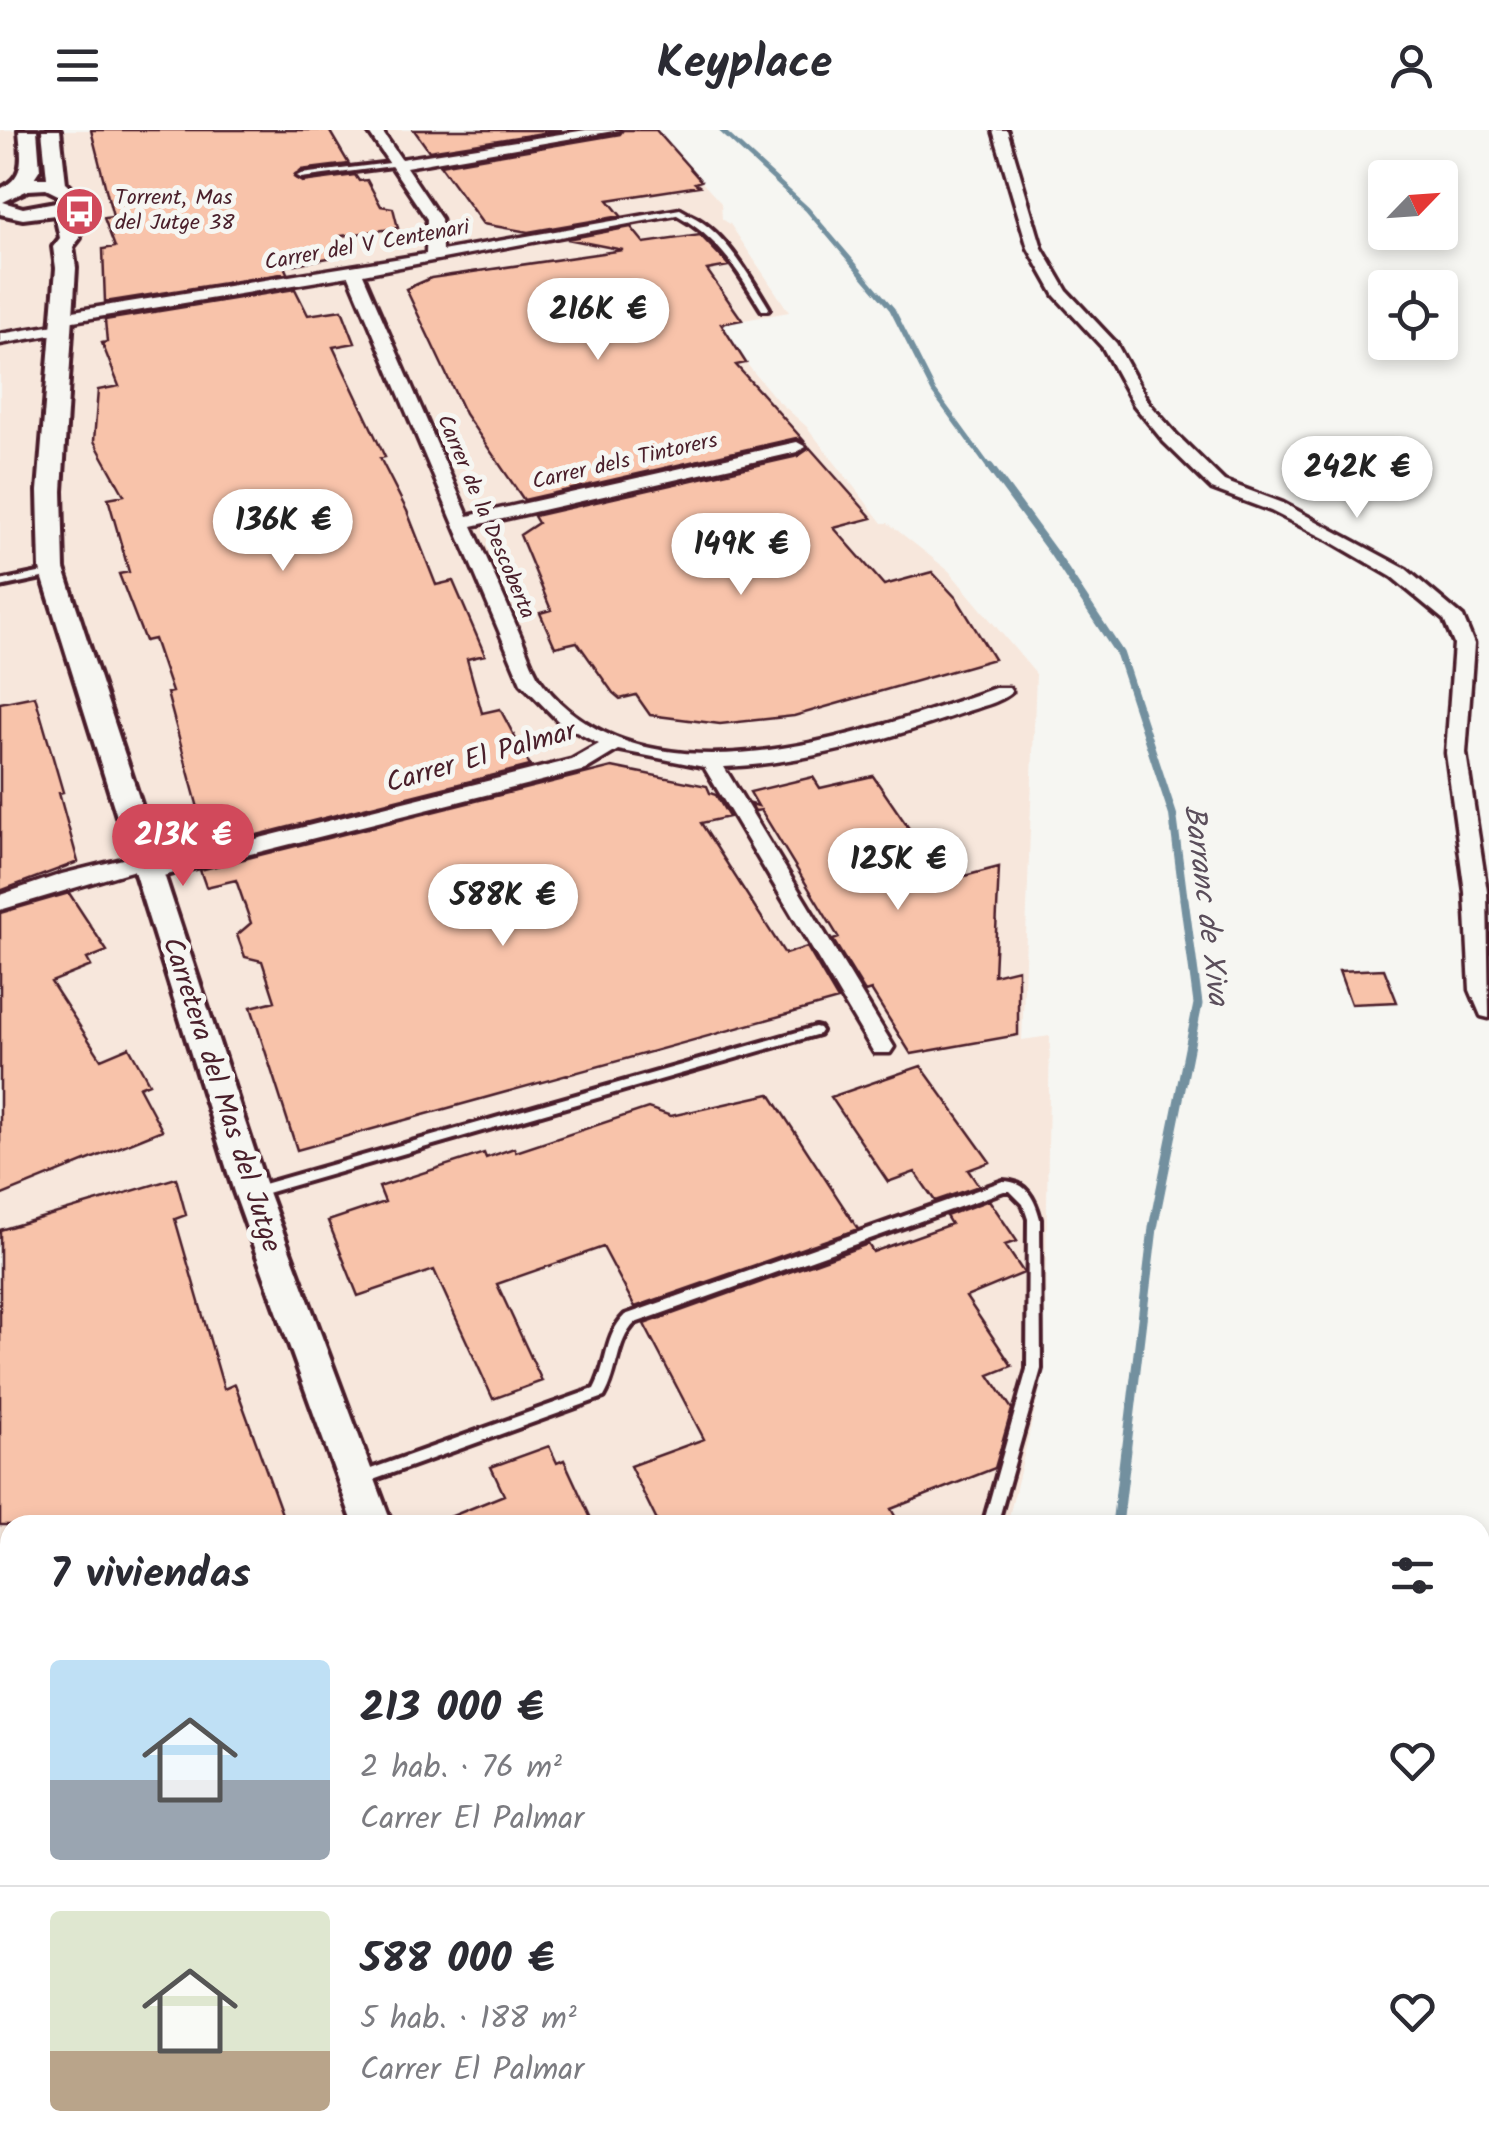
<!DOCTYPE html>
<html lang="es">
<head>
<meta charset="utf-8">
<style>
	:root { --surface:#fff; --page:#f2f2f3; --text:#2b2b33; --muted:#7c7c81; --line:#e1e1e2; --accent:#d1495b }
	body { margin:0; font-family:Kalam,sans-serif; background:var(--page); color:var(--text); height:100vh; display:flex; flex-direction:column; font-size:38px; white-space:nowrap }
	* { box-sizing:border-box; margin:0 }
	p { font-size:32px; color:var(--muted) }
	.icon { flex:none; width:55px; height:55px; fill:none; stroke:currentColor; stroke-width:2; stroke-linecap:round; stroke-linejoin:round }
	.map { position:relative; flex:1; overflow:hidden }
	.details { position:absolute; left:0px; top:1385px; width:1490px; height:642px; display:flex; flex-direction:column; background:var(--surface); border-radius:30px 30px 0 0; box-shadow:0 5px 15px #0003 }
	.details>* { flex:none }
	.needle { width:65px; rotate:65deg }
	.buttons { position:absolute; left:1368px; top:30px; display:grid; gap:20px }
	.buttons a { display:grid; place-items:center; width:90px; height:90px; border-radius:10px; background:var(--surface); box-shadow:0 5px 15px #0003; font-size:50px }
	.price { position:absolute; translate:-50% -85px; padding:0 22px; border-radius:35px; background:#fff; color:#222; font-size:32px; line-height:65px; filter:drop-shadow(0 2px 5px #0008) }
	.price::after { content:''; position:absolute; left:50%; top:60px; width:30px; height:22px; margin-left:-15px; background:inherit; clip-path:polygon(0 0,100% 0,50% 100%) }
	.price.selected { background:var(--accent); color:#fff }
	ul { padding:0; list-style:none }
	li { display:flex; align-items:center; gap:30px; height:250px; padding:0 50px }
	li+li { border-top:2px solid var(--line) }
	li span { display:grid; place-items:center; flex:none; width:280px; height:200px; border-radius:10px; color:#555 }
	li>.icon { margin-inline-start:auto }
	span .icon { width:120px; height:120px; fill:#fffc; stroke-width:1 }
	li b { font-size:42px }
	h2 { display:flex; justify-content:space-between; align-items:center; height:120px; padding:0 50px; font-size:42px }
	header { display:flex; justify-content:space-between; align-items:center; height:130px; padding:0 50px; background:var(--surface); font-size:45px; font-weight:700 }
	.map>svg:first-child { display:block }
	.built { fill:#f7e7dc }
	.lines { fill:none; stroke-linecap:round; stroke-linejoin:round }
	.stream-far3 { stroke:#73909f; stroke-width:5 }
	.stream-far2 { stroke:#73909f; stroke-width:8 }
	.stream-far1 { stroke:#73909f; stroke-width:9 }
	.stream { stroke:#73909f; stroke-width:11 }
	.building { fill:#f8c3aa; stroke:#4a1f2b; stroke-width:2.5 }
	.service-casing { stroke:#4a1f2b; stroke-width:8 }
	.minor-casing { stroke:#4a1f2b; stroke-width:7 }
	.tertiary-casing { stroke:#4a1f2b; stroke-width:8 }
	.path { stroke:#4a1f2b; stroke-width:6; stroke-dasharray:4 10; stroke-linecap:butt }
	.service { fill:#f6f6f2; fill-rule:evenodd }
	.minor { fill:#f6f6f2; fill-rule:evenodd }
	.tertiary { fill:#f6f6f2; fill-rule:evenodd }
	.labels { text-anchor:middle; dominant-baseline:central; stroke-width:10; stroke-linejoin:round; paint-order:stroke }
	.far-poi-label { font-size:22px; fill:#4a1f2b; stroke:#f6f6f2; text-anchor:start }
	.far-street-label { font-size:22px; fill:#4a1f2b; stroke:#f6f6f2 }
	.street-label { font-size:28px; fill:#4a1f2b; stroke:#f6f6f2 }
	.water-label { font-size:30px; font-style:italic; fill:#5b4e5b; stroke:#f6f6f2 }
</style>
</head>
<body>
<header><svg class="icon" aria-label="menu" viewBox="0 0 24 24"><path d="M4 6h16M4 12h16M4 18h16"/></svg>Keyplace<svg class="icon" aria-label="person" viewBox="0 0 24 24"><circle cx="12" cy="8" r="4"/><path d="M4 21q1-7 8-7t8 7"/></svg></header>
<div class="map">
<svg width="1489" height="2026" viewBox="0 0 1489 2026">
	<rect width="100%" height="100%" fill="#f6f6f2"/>
	<filter id="ink" filterUnits="userSpaceOnUse"><feTurbulence type="fractalNoise" baseFrequency=".01" numOctaves="2"/><feDisplacementMap in="SourceGraphic" scale="20" xChannelSelector="R" yChannelSelector="G"/><feConvolveMatrix kernelMatrix="1 2 1 2 8 2 1 2 1" color-interpolation-filters="sRGB"/></filter>
	<g filter="url(#ink)">
		<path class="built" d="M0 0H654L721 73 722 89 730 94 789 182 721 194 746 233 776 269 807 297 882 393H888L949 441 1036 544 1022 910 1050 906 1044 1242 1007 1395H10V2018H937L936 2026H0Z"/>
		<g class="lines">
			<path class="stream-far3" d="M721 0 807 79 892 179 934 262 991 340"/>
			<path class="stream-far2" d="M990 337 1054 424 1120 524 1173 685 1184 771"/>
			<path class="stream-far1" d="M1126 1323 1153 1098 1198 874 1184 769"/>
			<path class="stream" d="M1117 1395 1126 1320
				M1073 2026 1074 2018"/>
		</g>
		<path class="building" d="M91 0H329L349 34 301 40 294 47 302 52 355 45 359 51 367 50 381 76 393 78 398 98 341 106 345 125 284 136 287 143 105 172 103 119 115 117 104 88 113 87Z
			M414 0H562L429 21Z
			M623 0H656L701 51 695 53 699 56 608 70 621 86 528 102 483 94 440 35 620 4Z
			M631 97 644 113 700 105 723 129 729 136 707 140 742 190 721 194 746 233 736 235 805 312 796 308 524 370 465 284 406 159 431 148 623 120 567 109Z
			M295 159 308 185 342 180 355 213 333 217 385 327 380 328 407 381 436 455 453 451 485 525 467 529 482 583 500 579 530 636 194 721 180 682 198 678 167 563 172 562 154 509 145 511 119 444 129 442 108 368 124 365 94 311 98 260 119 256 102 213 107 212 105 190Z
			M810 318 872 388 834 398 884 455 932 442 957 469 994 529 794 586 720 594 650 585 636 565 620 569 613 563 577 512 555 517 540 483 551 480 520 405 538 393 534 386 798 326Z
			M35 566 63 662 59 663 78 732 0 761V573Z
			M612 637 707 656 710 663 716 665 729 687 701 693 785 824 807 817 838 870 297 1020 251 877 275 871 262 831 245 827 237 805 251 793 236 750 206 757 200 740Z
			M873 646 945 751 999 737 994 845 1018 839V905L911 924 871 860 865 862 833 810 839 808 761 680 755 681 751 674 758 676 750 662 813 647 820 658Z
			M69 763 107 821 87 829 91 836 51 852 101 929 129 917 149 953 139 957 162 1000 0 1066V783Z
			M1384 839 1397 872 1351 874 1339 841Z
			M921 936 990 1032 968 1040 979 1056 935 1071 915 1042 888 1052 831 967Z
			M770 964 858 1099 635 1177 603 1117 497 1154 542 1251 493 1269 434 1140 358 1166 328 1091 385 1072 379 1057 484 1023 486 1028 514 1018 516 1022 648 978 671 986Z
			M176 1048 186 1085 175 1089 224 1259 235 1254 286 1395H0V1100Z
			M989 1070 1017 1111 1005 1115 1024 1143 966 1167 1012 1236 989 1245 1012 1279 995 1338 891 1379 900 1395H659L630 1336 704 1309 644 1194 868 1114 873 1122 951 1094 946 1086Z
			M549 1316 557 1333 564 1330 594 1395H430L504 1365 491 1337Z"/>
		<g class="lines">
			<defs>
				<path id="service" d="M398 32 402 34 400 35 301 48 297 46 301 44Z
					M677 81C718 89 749 145 769 178L768 180H762C737 140 720 109 677 85Z
					M53 440 58 443 56 445 0 457V451Z
					M815 897 819 898 821 901 819 904 253 1067 248 1065 247 1062 248 1059 253 1057Z
					M1003 1051C1026 1051 1035 1069 1040 1089L1041 1239 997 1395H983L1027 1239 1028 1089 1023 1074 1010 1061H1004L635 1193C615 1213 619 1242 604 1267L359 1355 354 1353 352 1349 354 1345 594 1259C608 1234 604 1206 625 1185Z"/>
				<path id="minor" d="M367 0H381L401 29 586 0H619L406 37 441 89 442 121 680 79 687 83 363 144 468 386 797 312 806 317 797 322 472 396C489 433 505 470 521 507 528 523 533 542 544 555 647 683 869 602 995 558H1009L1012 562C1000 573 978 577 962 583 885 610 806 633 724 637L894 917 890 923H874L704 637 618 620 585 640 147 750 139 748 138 739 0 780V765L62 744 143 724 151 726 152 735 571 630 599 614 561 594 521 553 349 146 61 193 53 188 61 183 426 124 427 89Z
					M993 0H1007L1042 118 1067 161 1116 213 1149 273 1176 304 1224 351 1283 373 1406 439 1463 487 1474 514 1466 623 1487 762 1489 888 1481 886 1470 860 1465 762 1446 623 1454 514 1444 490 1392 447 1330 411 1271 381 1212 359 1164 312 1134 275 1103 218 1055 166 1028 118Z
					M61 194 67 196V202L0 214V204Z
					M10 1746V1780L0 1784V1750Z"/>
				<path id="tertiary" d="M19 0H37L40 39 34 48H47L42 0H60L66 53 79 65 72 76 80 108 73 117 76 138 62 361 64 439 268 1062 392 1395H354L234 1062 40 439 38 361 56 138 53 117 60 108 55 85 23 89 0 84V59C27 46 21 26 19 0ZM46 59 60 66 56 72 23 78 3 72 28 60Z
					M582 2018H629L633 2026H585Z"/>
			</defs>
			<use href="#service" class="service-casing"/>
			<use href="#minor" class="minor-casing"/>
			<use href="#tertiary" class="tertiary-casing"/>
			<path class="path" d="M0 1724 10 1720"/>
			<use href="#service" class="service"/>
			<use href="#minor" class="minor"/>
			<use href="#tertiary" class="tertiary"/>
		</g>
	</g>
	<defs>
		<symbol id="bus-disc" viewBox="-11 -11 22 22"><circle r="9.5" fill="#d1495b" stroke="#f6f6f2"/><path d="M-5-6H5V4H4V6H2V4H-2V6H-4V4H-5ZM-3.5-4V0h7V-4ZM-3.5 1.2v1.5H-2V1.2ZM2 1.2v1.5H3.5V1.2Z" fill="#fff"/></symbol>
	</defs>
	<g fill-rule="evenodd">
		<use href="#bus-disc" x="52" y="54" width="55" height="55"/>
	</g>
	<g class="labels">
		<g class="far-poi-label">
			<text x="115" y="68">Torrent, Mas<tspan x="115" dy="25">del Jutge 38</tspan></text>
		</g>
		<g class="far-street-label">
			<text transform="translate(367 116) rotate(-10)">Carrer del V Centenari</text>
			<text transform="translate(625 332) rotate(-13)">Carrer dels Tintorers</text>
			<text transform="translate(485 387) rotate(67)">Carrer de la Descoberta</text>
		</g>
		<g class="street-label">
			<text transform="translate(481 628) rotate(-16)">Carrer El Palmar</text>
			<text transform="translate(221 965) rotate(72)">Carretera del Mas del Jutge</text>
		</g>
		<g class="water-label">
			<text transform="translate(1205 775) rotate(83)">Barranc de Xiva</text>
		</g>
	</g>
</svg>
<div class="buttons">
<a><svg class="needle" viewBox="-14 -14 28 28"><path d="M0-13l5 13h-10z" fill="#e53935"/><path d="M0 13l5-13h-10z" fill="#7c7c81"/></svg></a>
<a><svg class="icon" aria-label="locate" viewBox="0 0 24 24"><circle cx="12" cy="12" r="6"/><path d="M12 2v4M12 18v4M2 12h4M18 12h4"/></svg></a>
</div>
<b class="price" style="left:598px;top:233px">216K €</b>
<b class="price" style="left:1357px;top:391px">242K €</b>
<b class="price" style="left:283px;top:444px">136K €</b>
<b class="price" style="left:741px;top:468px">149K €</b>
<b class="price selected" style="left:183px;top:759px">213K €</b>
<b class="price" style="left:898px;top:783px">125K €</b>
<b class="price" style="left:503px;top:819px">588K €</b>
<section class="details">
<h2>7 viviendas<svg class="icon" aria-label="filters" viewBox="0 0 24 24"><path d="M4 7h16M4 17h16"/><circle cx="9" cy="7" r="2"/><circle cx="15" cy="17" r="2"/></svg></h2>
<ul>
<li><span style="background:linear-gradient(#bfe0f5 60%,#9aa5b1 0)"><svg class="icon" aria-label="home" viewBox="0 0 24 24"><path d="M3 11l9-7 9 7M6 9v11h12V9"/></svg></span><div><b>213 000 €</b><p>2 hab. · 76 m²</p><p>Carrer El Palmar</p></div><svg class="icon" aria-label="heart" viewBox="0 0 24 24"><path d="M12 20l-8-8c-3-5 5-10 8-4 3-6 11-1 8 4z"/></svg></li>
<li><span style="background:linear-gradient(#dfe7d0 70%,#b9a48a 0)"><svg class="icon" aria-label="home" viewBox="0 0 24 24"><path d="M3 11l9-7 9 7M6 9v11h12V9"/></svg></span><div><b>588 000 €</b><p>5 hab. · 188 m²</p><p>Carrer El Palmar</p></div><svg class="icon" aria-label="heart" viewBox="0 0 24 24"><path d="M12 20l-8-8c-3-5 5-10 8-4 3-6 11-1 8 4z"/></svg></li>
</ul>
</section>
</div>
</body>
</html>
